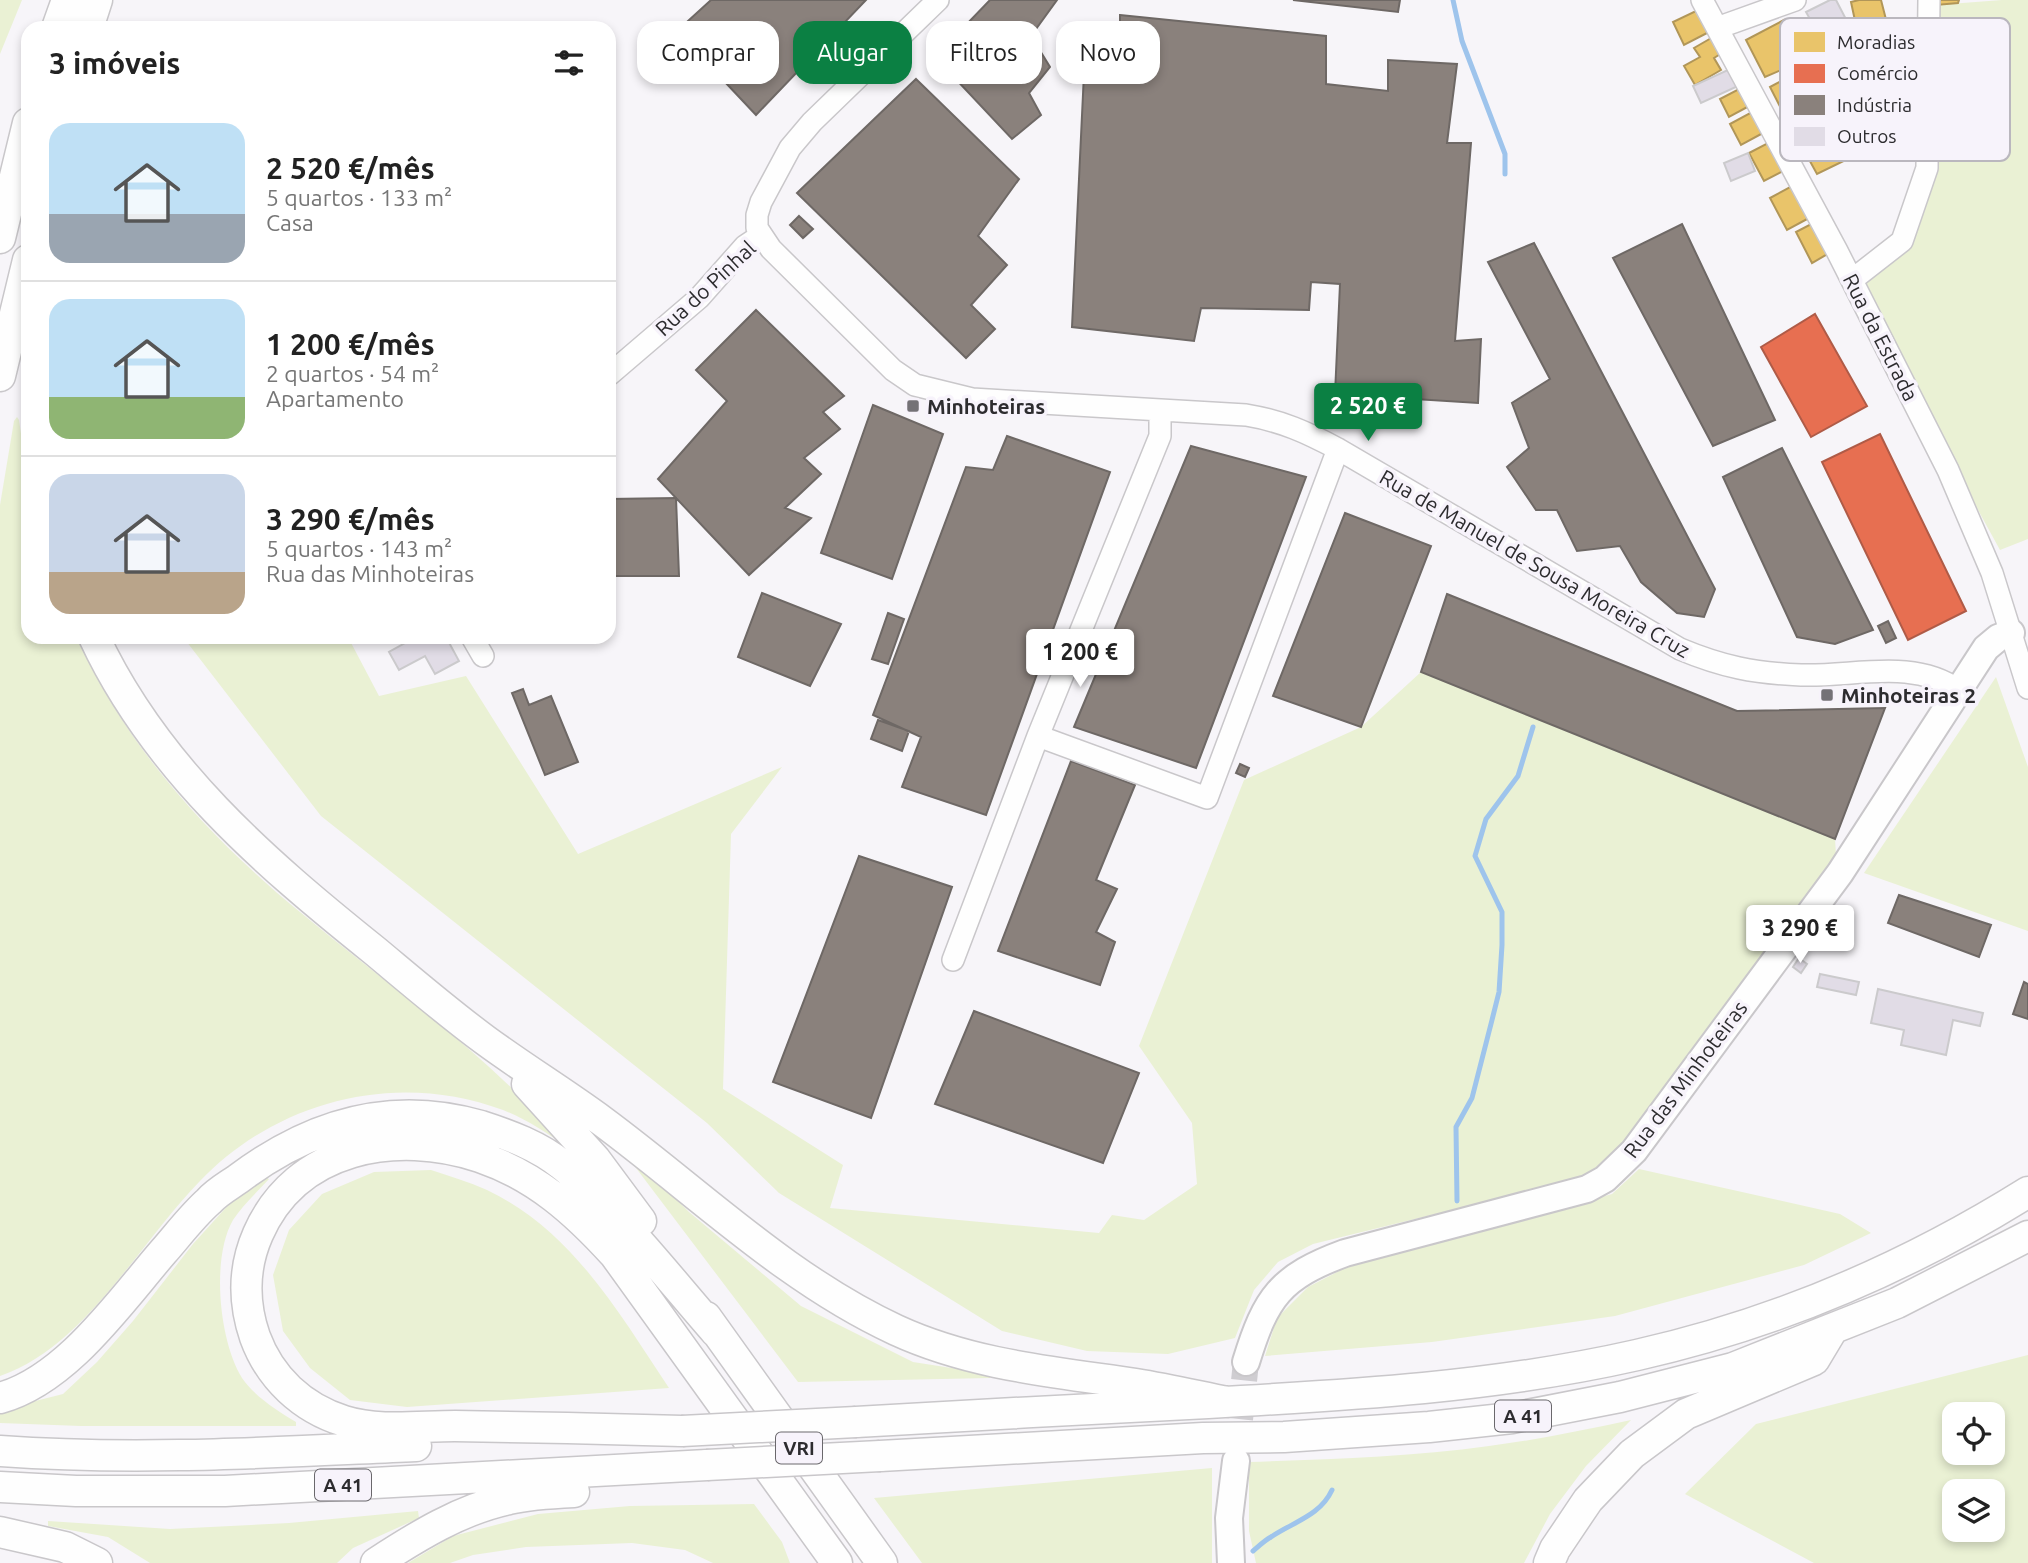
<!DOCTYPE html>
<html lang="pt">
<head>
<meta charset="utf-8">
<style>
	:root { --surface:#fff; --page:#f6f6f6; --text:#222; --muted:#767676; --line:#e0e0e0; --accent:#0b8043 }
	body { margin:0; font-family:Ubuntu,sans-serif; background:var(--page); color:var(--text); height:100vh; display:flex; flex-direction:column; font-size:26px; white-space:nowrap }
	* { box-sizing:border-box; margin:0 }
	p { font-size:23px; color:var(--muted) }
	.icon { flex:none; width:38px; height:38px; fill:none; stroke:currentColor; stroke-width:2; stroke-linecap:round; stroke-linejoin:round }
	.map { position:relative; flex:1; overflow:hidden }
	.details { position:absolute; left:21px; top:21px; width:595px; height:623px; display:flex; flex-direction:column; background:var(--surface); border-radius:21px; box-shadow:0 4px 10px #0003 }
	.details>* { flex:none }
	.banner { position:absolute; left:637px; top:21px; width:665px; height:63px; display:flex; gap:14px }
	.tools { position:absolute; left:1942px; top:1402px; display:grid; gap:14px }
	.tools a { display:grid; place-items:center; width:63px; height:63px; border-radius:14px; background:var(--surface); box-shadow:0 4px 10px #0003; font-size:35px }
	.price { position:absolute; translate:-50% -60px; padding:0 16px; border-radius:7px; background:#fff; color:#222; font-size:23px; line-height:46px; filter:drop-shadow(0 2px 4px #0008) }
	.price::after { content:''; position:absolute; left:50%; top:42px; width:21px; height:16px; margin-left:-10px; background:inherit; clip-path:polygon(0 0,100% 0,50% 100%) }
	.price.selected { background:var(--accent); color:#fff }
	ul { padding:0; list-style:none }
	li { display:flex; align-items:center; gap:21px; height:175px; padding:0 28px }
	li+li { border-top:2px solid var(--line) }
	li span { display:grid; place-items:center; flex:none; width:196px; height:140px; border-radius:21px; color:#555 }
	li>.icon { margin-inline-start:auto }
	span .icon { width:84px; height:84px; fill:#fffc; stroke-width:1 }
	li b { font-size:30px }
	h2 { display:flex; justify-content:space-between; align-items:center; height:84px; padding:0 28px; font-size:30px }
	.tag { padding:0 24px; border-radius:21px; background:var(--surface); box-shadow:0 4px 10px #0003; font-size:24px; line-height:63px }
	.tag.selected { background:var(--accent); color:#fff }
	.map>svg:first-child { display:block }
	.green { fill:#eaf1d4; fill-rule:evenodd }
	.homes { fill:#e9c46a; stroke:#b19658; stroke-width:2 }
	.shops { fill:#e76f51; stroke:#af5b47; stroke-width:2 }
	.industry { fill:#8a817c; stroke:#6e6865; stroke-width:2 }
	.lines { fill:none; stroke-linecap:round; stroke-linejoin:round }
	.stream { stroke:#9ec4ec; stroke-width:5 }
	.building { fill:#e1dce6; stroke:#cbcacc; stroke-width:2 }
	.major-tunnel { stroke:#cfcdd1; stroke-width:26; stroke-dasharray:26 13; stroke-linecap:butt }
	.minor-casing { stroke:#c9c7ca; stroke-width:24 }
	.major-casing { stroke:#c9c7ca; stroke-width:30 }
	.highway-casing { stroke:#c9c7ca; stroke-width:33 }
	.minor { stroke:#fefefe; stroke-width:21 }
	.major { stroke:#fefefe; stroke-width:26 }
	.highway { stroke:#fefefe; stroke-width:30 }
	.highway-bridge-casing { stroke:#c9c7ca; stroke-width:33; stroke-linecap:butt }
	.highway-bridge { stroke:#fefefe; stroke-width:30 }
	.poi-dot { fill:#747276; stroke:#f7f3fb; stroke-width:2.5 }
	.labels { text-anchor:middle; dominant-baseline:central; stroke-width:7; stroke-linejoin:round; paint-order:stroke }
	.shield { fill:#f7f3fb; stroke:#6a686c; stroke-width:2 }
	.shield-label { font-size:19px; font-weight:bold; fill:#2d2c2f }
	.street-label { font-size:21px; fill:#2d2c2f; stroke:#f7f3fb }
	.poi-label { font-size:21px; font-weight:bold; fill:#2d2c2f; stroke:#f7f3fb; text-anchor:start }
	.key { fill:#f7f3fb; stroke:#bab7be; stroke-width:2 }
	.key-label { font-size:19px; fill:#2d2c2f }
</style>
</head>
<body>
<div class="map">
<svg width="2028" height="1563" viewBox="0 0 2028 1563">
	<rect width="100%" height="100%" fill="#f7f5f9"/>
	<path class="green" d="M0 0H22L0 54Z
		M2002 0H2028V539L2000 550 1852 280 1902 240 1927 168 1936 5Z
		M17 417 19 420 28 481V637H78C123 745 211 839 300 912 391 988 491 1056 567 1147 547 1133 526 1119 503 1110 396 1070 278 1100 200 1181 140 1242 84 1348 0 1376V505L14 421Z
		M183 637H348L379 696 466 676 578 854 782 767 731 834 723 1089 843 1165 830 1208 1099 1233 1112 1215 1144 1220 1197 1184 1192 1123 1139 1046 1244 780 1361 727 1421 672 1835 839 1836 855 1615 1154 1582 1178 1313 1244 1278 1262 1254 1290 1235 1338 1168 1354 1087 1351 1002 1331 779 1193 707 1123 321 816Z
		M1996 677 2028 767V931L1864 873Z
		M638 1161 689 1212 801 1306 913 1362 990 1374V1378L798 1382 633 1164Z
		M1639 1169 1840 1214 1871 1233 1804 1265 1615 1316 1432 1342 1265 1356 1277 1318 1308 1287 1345 1268 1612 1194Z
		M431 1170C449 1176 469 1182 487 1190 572 1230 619 1313 669 1388L407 1407 350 1400 310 1368 283 1331 273 1275 289 1230 322 1194 374 1172Z
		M264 1176 269 1179C257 1192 242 1206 233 1220 211 1258 219 1341 242 1378 254 1396 278 1411 296 1422V1426H81L0 1423V1410L63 1394 97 1362 133 1321 193 1244 231 1202Z
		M2028 1355V1563H1814L1685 1494 1756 1424ZM1955 1414H1993V1452H1955ZM1955 1491H1993V1530H1955Z
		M1631 1420 1586 1466 1550 1514 1524 1563H1256L1249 1531V1462C1330 1459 1410 1457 1489 1446 1537 1440 1584 1430 1631 1420Z
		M1212 1468V1563H922L874 1498Z
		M754 1504 782 1542 790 1563H713L685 1550 632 1543 526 1547 473 1555 450 1563H408L453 1536 538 1514 630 1506Z
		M418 1511 419 1518 353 1548 337 1563H150L108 1537 48 1526V1521L170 1529 289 1523Z"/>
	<path class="homes" d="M1859 0H1881L1891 39 1868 46 1865 28 1857 30 1851 2Z
		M1936 0H1959L1958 3 1936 5Z
		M1698 10 1709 32 1684 45 1673 22Z
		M1784 20 1802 61 1765 77 1746 40Z
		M1713 37 1722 53 1714 58 1721 70 1695 85 1684 66 1700 57 1694 48Z
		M1811 65 1831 102 1789 124 1770 87Z
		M1741 88 1751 105 1729 117 1720 99Z
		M1752 112 1763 133 1741 145 1730 124Z
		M1836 112 1860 153 1817 174 1795 134Z
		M1770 142 1785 170 1764 181 1749 153Z
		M1792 186 1809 218 1787 230 1770 198Z
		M1815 222 1831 252 1812 263 1796 232Z"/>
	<path class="shops" d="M1815 314 1867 406 1811 437 1761 347Z
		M1880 434 1966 611 1908 640 1822 462Z"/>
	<path class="industry" d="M711 0H866L756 115 677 31Z
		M990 0H1057L1031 36 1050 67 1029 93 1041 115 1012 139 935 57Z
		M1293 0H1400L1398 12Z
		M1120 15 1326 36V84L1388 91V60L1457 64 1447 143H1471L1455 341 1481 339 1478 403 1335 394 1340 284 1311 282 1309 310 1201 308 1194 341 1072 327 1086 31 1120 36Z
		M916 79 1019 179 978 236 1007 265 971 305 995 329 966 358 797 193Z
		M799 216 813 229 803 238 790 225Z
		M1682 224 1775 420 1713 446 1613 258Z
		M1534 243 1715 589 1704 617 1677 613 1641 582 1620 546 1577 551 1557 510H1536L1507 467 1529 448 1512 403 1550 379 1488 262Z
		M756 310 844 396 823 412 840 429 804 458 821 474 785 508 811 518 749 575 658 479 727 401 696 370Z
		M873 405 943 434 892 579 821 553Z
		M1007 436 1110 472 986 815 902 787 921 737 873 715 966 467 993 470Z
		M1191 446 1306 477 1196 768 1074 727Z
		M1782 448 1873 630 1835 644 1797 637 1723 477Z
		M676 498 679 576H609V499Z
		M1345 513 1431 546 1361 727 1273 696Z
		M762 593 841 624 810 686 738 657Z
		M1447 594 1737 711 1885 708 1835 839 1421 672Z
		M888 613 904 619 888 664 872 659Z
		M1888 621 1896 638 1886 643 1878 626Z
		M523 689 529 705 551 696 578 762 545 775 512 693Z
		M878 720 909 731 902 751 871 739Z
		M1071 761 1135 785 1096 880 1117 889 1096 932 1115 942 1100 985 998 951Z
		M1240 764 1249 768 1245 777 1236 773Z
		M859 856 952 887 871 1118 773 1082Z
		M1899 895 1991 925 1979 957 1888 923Z
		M2024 982 2028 984V1019L2013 1014Z
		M974 1011 1139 1073 1103 1163 935 1104Z"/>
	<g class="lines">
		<path class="stream" d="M1453 0 1462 41 1505 154V174
			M1457 1201 1456 1127 1472 1098 1492 1020 1499 992 1502 945V912L1475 856 1486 819 1518 776 1533 727
			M1253 1551C1259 1546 1264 1541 1271 1537 1293 1522 1320 1516 1332 1490"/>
	</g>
	<path class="building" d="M1830 0H1836L1864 54 1850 60 1831 21 1815 28 1806 12Z
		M1730 69 1738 86 1701 103 1693 86Z
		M1748 153 1755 171 1731 181 1724 163Z
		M416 637H446L459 661 435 674 425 656 399 670 389 652Z
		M1799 958 1807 964 1801 973 1793 967Z
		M1820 974 1859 982 1856 995 1817 987Z
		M1878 989 1983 1013 1980 1026 1953 1020 1946 1055 1901 1045 1904 1030 1871 1023Z"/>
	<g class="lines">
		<path class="major-tunnel" d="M1236 1458 1246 1362"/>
		<defs>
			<path id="minor" d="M938 0 812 122 790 148 761 202 757 215V228L771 249 893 370 915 385 972 399 1246 415C1282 421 1306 432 1338 449L1680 649C1723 667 1754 673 1801 675 1853 677 1913 658 1958 690
				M1702 0 1837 251 1948 470 1992 573 2028 688
				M1717 28 1795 0
				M1852 280 1902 241 1927 168 1929 0
				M609 375 699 298 745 246 760 236
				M472 637 483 656
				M1038 736 1207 798 1338 449
				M953 960 1038 736 1160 436V410"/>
			<path id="major" d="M1246 1362C1266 1297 1280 1277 1345 1253L1587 1189 1605 1179 1634 1151 1840 873 1986 648 1998 638 2011 633
				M1231 1563 1229 1518 1236 1461"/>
			<path id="highway" d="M57 28 67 0
				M88 28 97 0
				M0 238 28 123
				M0 376 28 260
				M94 637C155 768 264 862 375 951 411 981 447 1012 485 1040 523 1068 564 1093 602 1121 698 1192 786 1279 896 1330 972 1365 1054 1372 1136 1384 1167 1389 1197 1396 1227 1402
				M527 1084 595 1159 641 1221
				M706 1317 882 1563
				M0 1398C66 1380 119 1303 163 1252 178 1235 192 1216 209 1201 217 1192 228 1186 238 1179 311 1124 392 1100 481 1126 509 1135 539 1146 562 1165 572 1172 580 1182 589 1190 635 1234 674 1284 716 1332
				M856 1422C973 1415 1091 1409 1208 1403 1352 1395 1496 1387 1637 1355 1775 1324 1908 1267 2028 1192
				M682 1431C606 1429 531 1427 455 1426 419 1426 379 1432 344 1421 302 1408 270 1378 255 1337 243 1302 243 1268 258 1234 296 1147 396 1129 480 1157 536 1176 576 1212 615 1255L837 1563
				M0 1451C139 1461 277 1452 416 1446
				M880 1456 1203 1438 1284 1437 1429 1427 1512 1418 1620 1397 1733 1368 1897 1303 2028 1236
				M0 1487 76 1491H225L707 1465
				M0 1532 65 1547 97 1563
				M376 1563C416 1537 461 1509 509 1499 530 1494 552 1493 574 1492
				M1549 1563 1555 1549 1588 1500 1632 1454 1686 1414 1814 1360 1832 1330"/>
		</defs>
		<use href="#minor" class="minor-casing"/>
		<use href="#major" class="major-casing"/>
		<use href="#highway" class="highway-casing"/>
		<use href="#minor" class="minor"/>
		<use href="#major" class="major"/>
		<use href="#highway" class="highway"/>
		<defs>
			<path id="highway-bridge" d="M682 1431 856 1422
				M707 1465 880 1456"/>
		</defs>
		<use href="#highway-bridge" class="highway-bridge-casing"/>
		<use href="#highway-bridge" class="highway-bridge"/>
	</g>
	<g class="poi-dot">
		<rect x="906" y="399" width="14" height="14" rx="3.5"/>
		<rect x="1820" y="688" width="14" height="14" rx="3.5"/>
	</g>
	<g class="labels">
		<g class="shield">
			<rect x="1495" y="1400.5" width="56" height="31" rx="5"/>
			<rect x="776" y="1432.5" width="46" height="31" rx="5"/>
			<rect x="315" y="1469.5" width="56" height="31" rx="5"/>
		</g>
		<g class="shield-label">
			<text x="1523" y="1416">A 41</text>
			<text x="799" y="1448">VRI</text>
			<text x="343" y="1485">A 41</text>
		</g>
		<g class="street-label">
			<text transform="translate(705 288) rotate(-43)">Rua do Pinhal</text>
			<text transform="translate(1881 337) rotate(63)">Rua da Estrada</text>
			<text transform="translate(1535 563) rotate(30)">Rua de Manuel de Sousa Moreira Cruz</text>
			<text transform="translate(1685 1079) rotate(-53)">Rua das Minhoteiras</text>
		</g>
		<g class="poi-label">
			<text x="927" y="406">Minhoteiras</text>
			<text x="1841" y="695">Minhoteiras 2</text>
		</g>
	</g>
	<rect x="1780" y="18" width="230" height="143" rx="10" class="key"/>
	<rect x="1794" y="32" width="31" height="20" fill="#e9c46a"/>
	<rect x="1794" y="64" width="31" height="19" fill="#e76f51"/>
	<rect x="1794" y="95" width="31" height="20" fill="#8a817c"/>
	<rect x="1794" y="127" width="31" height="19" fill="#e1dce6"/>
	<g class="key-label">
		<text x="1837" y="49">Moradias</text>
		<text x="1837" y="80">Comércio</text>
		<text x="1837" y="112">Indústria</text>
		<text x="1837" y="143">Outros</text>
	</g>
</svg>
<div class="tools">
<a><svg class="icon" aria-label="locate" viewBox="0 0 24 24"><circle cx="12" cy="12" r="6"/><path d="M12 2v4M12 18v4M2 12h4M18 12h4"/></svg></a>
<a><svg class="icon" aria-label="layers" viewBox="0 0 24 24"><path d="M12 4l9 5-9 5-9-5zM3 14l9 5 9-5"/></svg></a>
</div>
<b class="price selected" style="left:1368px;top:443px">2 520 €</b>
<b class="price" style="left:1080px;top:689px">1 200 €</b>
<b class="price" style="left:1800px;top:965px">3 290 €</b>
<div class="banner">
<a class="tag">Comprar</a>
<a class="tag selected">Alugar</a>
<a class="tag">Filtros</a>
<a class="tag">Novo</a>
</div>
<section class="details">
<h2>3 imóveis<svg class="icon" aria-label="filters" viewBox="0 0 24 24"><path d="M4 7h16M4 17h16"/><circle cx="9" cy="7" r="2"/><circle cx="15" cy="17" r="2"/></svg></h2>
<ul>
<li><span style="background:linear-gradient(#bfe0f5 65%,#9aa5b1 0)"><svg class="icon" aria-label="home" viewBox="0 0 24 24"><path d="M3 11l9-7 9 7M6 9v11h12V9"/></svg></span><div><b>2 520 €/mês</b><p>5 quartos · 133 m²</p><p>Casa</p></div></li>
<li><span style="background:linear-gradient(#bfe0f5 70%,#8fb573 0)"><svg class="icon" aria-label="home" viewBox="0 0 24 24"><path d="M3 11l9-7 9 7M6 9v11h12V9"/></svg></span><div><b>1 200 €/mês</b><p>2 quartos · 54 m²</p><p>Apartamento</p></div></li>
<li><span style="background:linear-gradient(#c9d6e8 70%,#b9a48a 0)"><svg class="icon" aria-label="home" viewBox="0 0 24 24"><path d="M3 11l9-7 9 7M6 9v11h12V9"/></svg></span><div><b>3 290 €/mês</b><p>5 quartos · 143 m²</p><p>Rua das Minhoteiras</p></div></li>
</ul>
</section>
</div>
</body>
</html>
